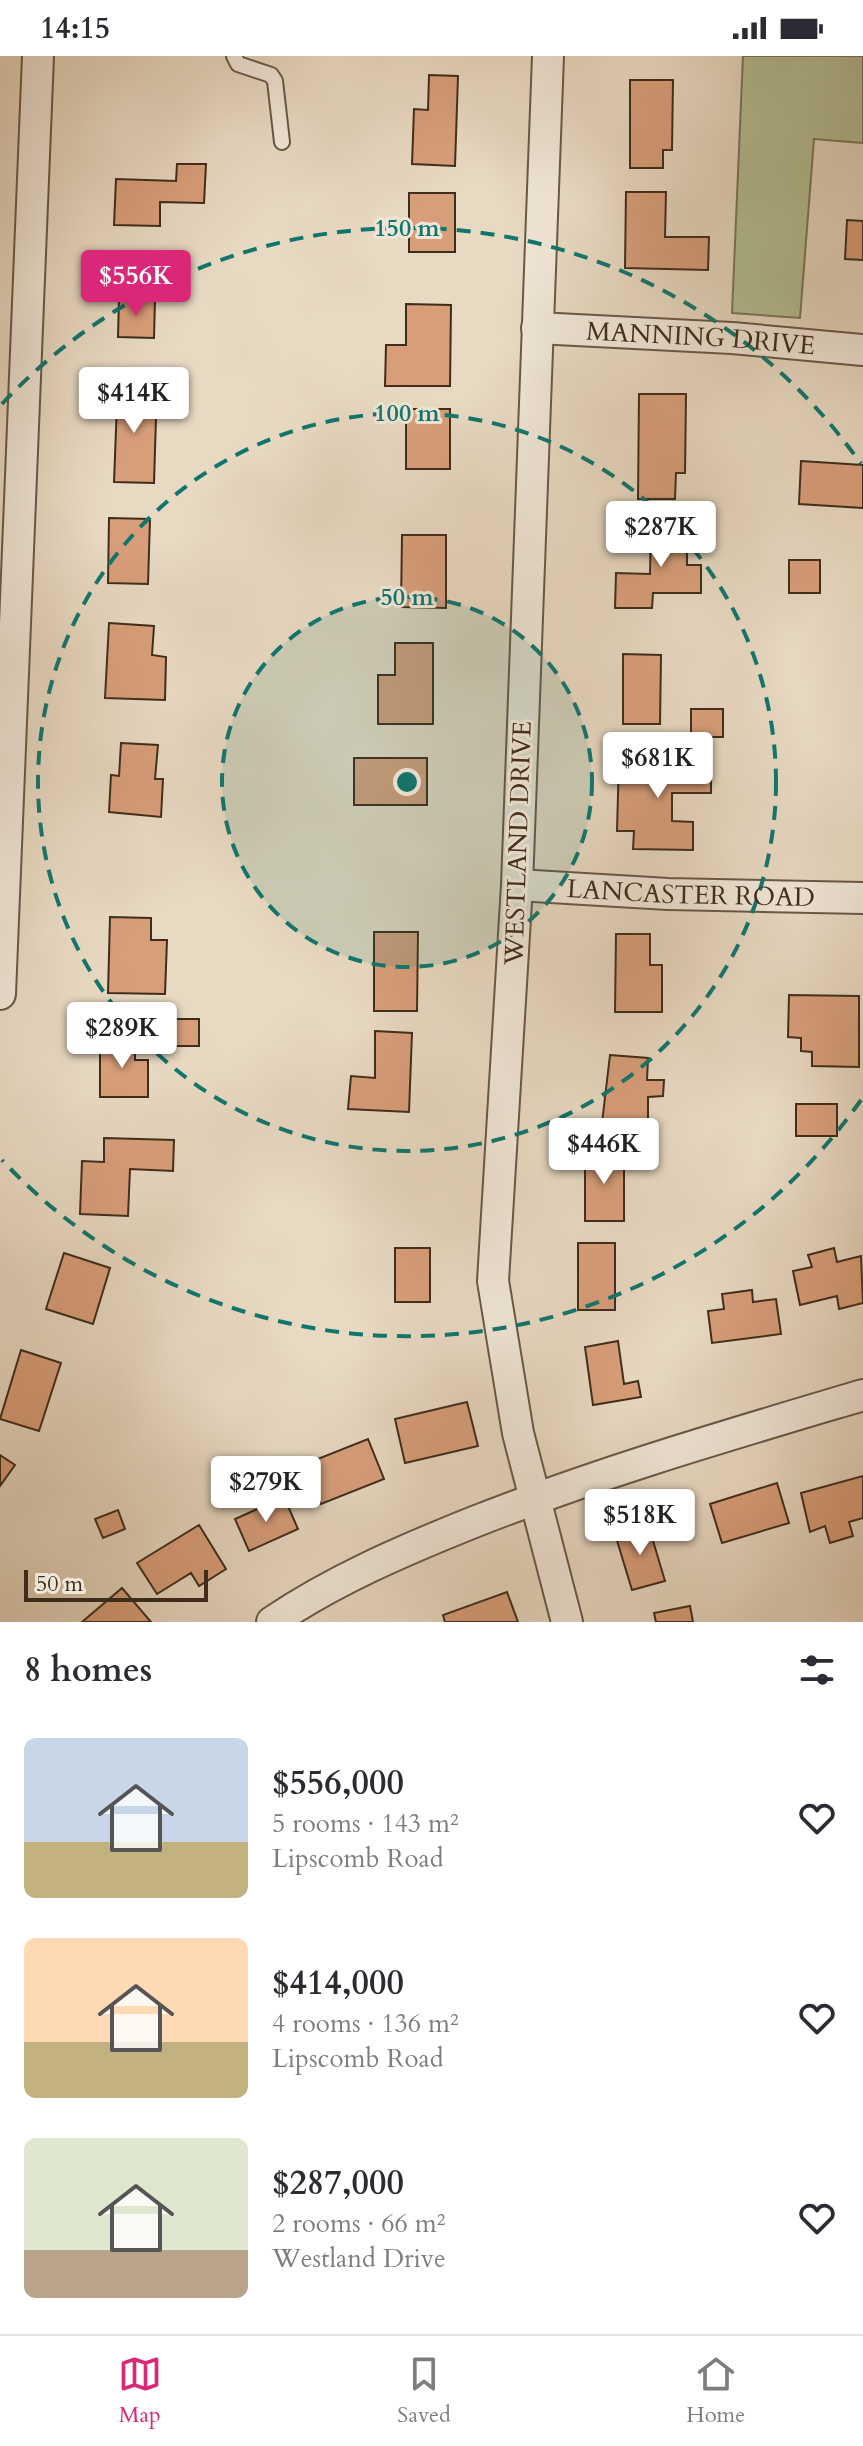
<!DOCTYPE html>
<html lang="en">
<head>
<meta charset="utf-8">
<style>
	:root { --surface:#fff; --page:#f2f2f3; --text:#2b2b33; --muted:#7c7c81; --line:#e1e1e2; --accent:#db2777 }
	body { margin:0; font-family:Cardo,serif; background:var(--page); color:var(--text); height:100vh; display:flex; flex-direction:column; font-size:30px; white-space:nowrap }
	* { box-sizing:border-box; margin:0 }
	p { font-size:26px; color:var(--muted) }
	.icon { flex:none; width:44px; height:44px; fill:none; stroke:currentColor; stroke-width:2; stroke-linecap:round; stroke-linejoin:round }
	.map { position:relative; height:1566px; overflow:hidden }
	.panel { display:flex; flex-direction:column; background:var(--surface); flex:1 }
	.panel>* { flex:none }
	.scale { position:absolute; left:24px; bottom:20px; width:184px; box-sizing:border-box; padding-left:8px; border:4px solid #3f2d1c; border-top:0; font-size:22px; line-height:28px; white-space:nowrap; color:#3f2d1c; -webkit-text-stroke:6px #f0e6d7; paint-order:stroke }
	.price { position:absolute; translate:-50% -68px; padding:0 18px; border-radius:8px; background:#fff; color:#222; font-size:26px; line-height:52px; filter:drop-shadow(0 2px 4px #0008) }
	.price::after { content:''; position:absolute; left:50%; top:48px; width:24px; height:18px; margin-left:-12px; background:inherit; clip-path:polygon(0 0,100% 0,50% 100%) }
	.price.active { background:var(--accent); color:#fff }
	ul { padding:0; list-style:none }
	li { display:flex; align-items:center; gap:24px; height:200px; padding:0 24px }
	li span { display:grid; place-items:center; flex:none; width:224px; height:160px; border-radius:12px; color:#555 }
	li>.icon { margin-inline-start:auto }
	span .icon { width:96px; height:96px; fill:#fffc; stroke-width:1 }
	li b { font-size:34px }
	h2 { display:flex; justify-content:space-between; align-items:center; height:96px; padding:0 24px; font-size:34px }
	.status { display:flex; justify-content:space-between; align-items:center; height:56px; padding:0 40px; background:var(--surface); direction:ltr }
	.status svg { height:22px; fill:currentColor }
	.tab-bar { display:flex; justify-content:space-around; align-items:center; height:112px; border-top:2px solid var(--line); background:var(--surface); font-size:22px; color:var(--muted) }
	.tab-bar a { display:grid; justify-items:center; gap:4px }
	.tab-bar .active { color:var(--accent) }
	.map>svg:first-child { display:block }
	.green { fill:#b4bf94; stroke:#7a7658; stroke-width:2 }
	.building { fill:#d89e7a; stroke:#3f2d1c; stroke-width:2 }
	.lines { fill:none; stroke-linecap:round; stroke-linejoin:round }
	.lane-casing { stroke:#695846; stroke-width:18 }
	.street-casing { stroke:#695846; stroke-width:34 }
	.lane { stroke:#f0e6d7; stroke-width:14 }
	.street { stroke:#f0e6d7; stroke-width:30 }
	.ring { fill:none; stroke:#0f766e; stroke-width:4; stroke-dasharray:14 10 }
	.labels { text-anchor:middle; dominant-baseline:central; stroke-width:6; stroke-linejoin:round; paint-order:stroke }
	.street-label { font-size:26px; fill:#3f2d1c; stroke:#f0e6d7 }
	.centre { fill:#0f766e; stroke:#f0e6d7; stroke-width:4 }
	.ring-label { font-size:24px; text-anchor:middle; font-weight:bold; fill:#0f766e; stroke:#f0e6d7; stroke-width:6; stroke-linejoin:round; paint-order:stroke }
</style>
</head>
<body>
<div class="status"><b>14:15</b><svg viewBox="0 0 49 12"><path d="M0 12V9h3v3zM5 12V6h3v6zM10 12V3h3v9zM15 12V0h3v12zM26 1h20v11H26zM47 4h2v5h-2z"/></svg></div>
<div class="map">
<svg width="863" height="1566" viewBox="0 0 863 1566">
	<rect width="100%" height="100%" fill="#e8d9c2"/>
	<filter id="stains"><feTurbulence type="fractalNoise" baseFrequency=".0025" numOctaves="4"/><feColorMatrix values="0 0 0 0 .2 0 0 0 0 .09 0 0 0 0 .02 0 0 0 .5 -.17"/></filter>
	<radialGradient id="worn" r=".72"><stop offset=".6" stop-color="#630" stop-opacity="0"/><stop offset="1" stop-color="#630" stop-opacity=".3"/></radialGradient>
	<path class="green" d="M743 0H863V87L814 83 800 262 732 257Z"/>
	<path class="building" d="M429 19 458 20 455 110 412 108 414 53 428 54Z
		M630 24H673L672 94H663V112H630Z
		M177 108H206L204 147 160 146V170L114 169 116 123 176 125Z
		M626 136H666L665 181H709L708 214 625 212Z
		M409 137H455V196H409Z
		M847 164 863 165V204L845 203Z
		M119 242 155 243 154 282 118 281Z
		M406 248 451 249 450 330H385L386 289H406Z
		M118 321 144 323 143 362H156L154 427 114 426Z
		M639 338H686L685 417H676L675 443H638Z
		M406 353H450V413H406Z
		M801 405 863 409V452L799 448Z
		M109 462 150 463 148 528 108 527Z
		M651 464 687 465V509H701V537H653L652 552H615L616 517 650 518Z
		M402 479H446V552L401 551Z
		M789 504H820V537H789Z
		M109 567 154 570 152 599 166 601 165 644 105 642Z
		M395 587H433V668H378V619H395Z
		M623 598 661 599 660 668H623Z
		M691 653H723V681H691Z
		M121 687 158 689 155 723H163L161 761 109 756 111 719 119 720Z
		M354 702H427V749H354Z
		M619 703 711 705V737H672V765L693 766V794L633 793 634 775H617Z
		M110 861 151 862V884H167L165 938 108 937Z
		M374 876H418L417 955H374Z
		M616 878H650V909H662V956H615Z
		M789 939 859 940V1011L812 1010V996L801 995V982L788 981Z
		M168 963H199V990H168Z
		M375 975 412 977 409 1056 348 1053 351 1020 375 1022Z
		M100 984H135V1004H148V1041H100Z
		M610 999 648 1002 647 1024H664L663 1040 648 1041V1070L602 1067Z
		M796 1048H837V1080H796Z
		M104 1082 174 1084 173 1115 130 1113 128 1160 80 1158 82 1105 104 1106Z
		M585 1095H624V1165H585Z
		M578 1187H615V1254H578Z
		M395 1192H430V1246H395Z
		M834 1192 837 1206 861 1200 863 1247 839 1253 837 1240 800 1249 793 1215 812 1211 808 1199Z
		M64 1197 110 1212 93 1268 46 1253Z
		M752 1234 753 1246 776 1243 781 1278 712 1287 708 1255 724 1253 722 1238Z
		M618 1285 624 1328 638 1325 641 1341 593 1349 585 1291Z
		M21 1294 61 1307 39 1375 0 1363Z
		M467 1346 478 1390 405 1407 395 1363Z
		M368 1383 384 1423 321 1448 305 1408Z
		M0 1399 15 1409 0 1430Z
		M863 1420V1462L849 1466 853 1480 830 1487 825 1470 810 1476 801 1437Z
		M777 1427 789 1467 722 1487 710 1448Z
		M284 1441 298 1473 249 1495 235 1463Z
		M118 1454 125 1473 103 1482 95 1463Z
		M648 1468 665 1525 632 1534 615 1478Z
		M199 1469 226 1513 199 1530 191 1517 157 1538 137 1507Z
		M122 1532 151 1566H82Z
		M507 1536 518 1566H445L443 1559Z
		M690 1550 693 1566H656L654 1557Z"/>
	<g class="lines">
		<defs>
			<path id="lane" d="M234 0 238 8 271 19 275 25 282 86"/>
			<g id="street">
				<path d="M548 0 517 829 493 1225 518 1377 567 1566"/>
				<path id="s1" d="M537 272 732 282 863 294"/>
				<path id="s2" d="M517 829 668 838 863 842"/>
				<path d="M0 938 38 0"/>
				<path d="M272 1566C334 1524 404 1494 474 1466 601 1416 732 1378 863 1339"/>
			</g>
		</defs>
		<use href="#lane" class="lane-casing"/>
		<use href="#street" class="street-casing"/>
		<use href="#lane" class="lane"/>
		<use href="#street" class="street"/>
	</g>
	<circle cx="407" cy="726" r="185" fill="#0f766e" fill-opacity=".12"/>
	<g class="ring">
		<circle cx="407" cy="726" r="185"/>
		<circle cx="407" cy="726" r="369"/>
		<path d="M861 1044A554 554 0 0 1 2 1104M2 348A554 554 0 0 1 861 408"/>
	</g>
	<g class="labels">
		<g class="street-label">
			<text stroke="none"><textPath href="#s1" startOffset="164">MANNING DRIVE</textPath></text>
			<text transform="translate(518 787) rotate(-88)">WESTLAND DRIVE</text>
			<text stroke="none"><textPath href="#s2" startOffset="174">LANCASTER ROAD</textPath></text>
		</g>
	</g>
	<circle cx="407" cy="726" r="12" class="centre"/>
	<g class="ring-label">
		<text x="407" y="180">150 m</text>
		<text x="407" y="365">100 m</text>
		<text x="407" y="549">50 m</text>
	</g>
	<rect width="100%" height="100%" filter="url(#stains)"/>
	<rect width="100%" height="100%" fill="url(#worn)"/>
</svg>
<div class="scale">50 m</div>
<b class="price active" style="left:136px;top:262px">$556K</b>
<b class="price" style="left:134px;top:379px">$414K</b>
<b class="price" style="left:661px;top:513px">$287K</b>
<b class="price" style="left:658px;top:744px">$681K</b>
<b class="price" style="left:122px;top:1014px">$289K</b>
<b class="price" style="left:604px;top:1130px">$446K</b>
<b class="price" style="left:266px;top:1468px">$279K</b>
<b class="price" style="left:640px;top:1501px">$518K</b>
</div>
<section class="panel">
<h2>8 homes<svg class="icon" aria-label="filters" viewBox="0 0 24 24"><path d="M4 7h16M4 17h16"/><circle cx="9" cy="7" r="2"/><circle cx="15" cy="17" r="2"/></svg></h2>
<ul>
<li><span style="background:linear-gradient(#c9d6e8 65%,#c2b280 0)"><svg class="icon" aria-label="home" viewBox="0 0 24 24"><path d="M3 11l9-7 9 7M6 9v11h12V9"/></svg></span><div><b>$556,000</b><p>5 rooms · 143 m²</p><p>Lipscomb Road</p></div><svg class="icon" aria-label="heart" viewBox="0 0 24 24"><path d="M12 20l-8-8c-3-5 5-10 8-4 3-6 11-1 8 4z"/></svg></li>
<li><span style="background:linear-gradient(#ffd9b3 65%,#c2b280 0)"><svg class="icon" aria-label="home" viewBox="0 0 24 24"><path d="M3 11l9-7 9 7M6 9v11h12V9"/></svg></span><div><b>$414,000</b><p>4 rooms · 136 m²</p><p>Lipscomb Road</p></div><svg class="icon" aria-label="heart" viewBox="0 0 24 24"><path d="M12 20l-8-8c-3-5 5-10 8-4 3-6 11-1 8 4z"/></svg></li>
<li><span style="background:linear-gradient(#dfe7d0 70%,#b9a48a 0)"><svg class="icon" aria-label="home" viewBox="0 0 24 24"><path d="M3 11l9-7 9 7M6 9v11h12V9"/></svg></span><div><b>$287,000</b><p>2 rooms · 66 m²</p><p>Westland Drive</p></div><svg class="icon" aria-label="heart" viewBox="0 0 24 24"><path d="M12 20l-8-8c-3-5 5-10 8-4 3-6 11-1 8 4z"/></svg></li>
</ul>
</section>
<nav class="tab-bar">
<a class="active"><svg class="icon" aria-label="map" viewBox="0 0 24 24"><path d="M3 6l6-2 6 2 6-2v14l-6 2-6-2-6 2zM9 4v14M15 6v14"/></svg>Map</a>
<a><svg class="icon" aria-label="saved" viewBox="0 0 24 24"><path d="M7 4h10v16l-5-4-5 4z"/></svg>Saved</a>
<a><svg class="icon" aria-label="home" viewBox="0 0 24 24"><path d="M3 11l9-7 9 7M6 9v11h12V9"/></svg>Home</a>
</nav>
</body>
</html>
